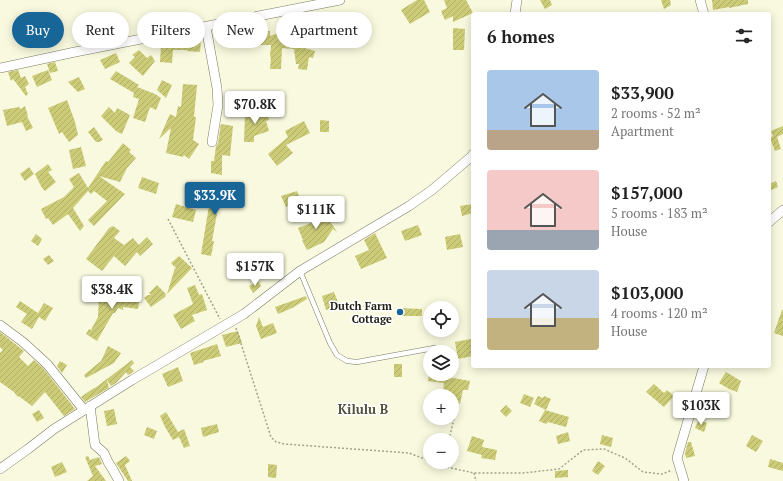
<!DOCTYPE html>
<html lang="en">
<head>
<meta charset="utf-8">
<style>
	:root { --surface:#fff; --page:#f6f6f6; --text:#222; --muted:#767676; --accent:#186598 }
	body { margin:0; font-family:"PT Serif",serif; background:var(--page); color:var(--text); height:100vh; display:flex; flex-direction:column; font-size:15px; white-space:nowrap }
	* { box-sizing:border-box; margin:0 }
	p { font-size:13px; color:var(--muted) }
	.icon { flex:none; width:22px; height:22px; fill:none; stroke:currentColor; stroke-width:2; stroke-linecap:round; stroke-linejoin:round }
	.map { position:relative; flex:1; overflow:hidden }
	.sheet { position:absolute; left:471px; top:12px; width:300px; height:356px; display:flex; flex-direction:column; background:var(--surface); border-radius:4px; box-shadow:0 2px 10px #0003 }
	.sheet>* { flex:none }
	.hud { position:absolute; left:12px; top:12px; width:380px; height:36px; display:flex; gap:8px }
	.fabs { position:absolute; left:423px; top:301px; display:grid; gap:8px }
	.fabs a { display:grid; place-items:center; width:36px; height:36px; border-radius:50%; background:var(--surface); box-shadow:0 2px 10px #0003; font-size:20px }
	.price { position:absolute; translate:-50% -34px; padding:0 9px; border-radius:4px; background:#fff; color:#222; font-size:13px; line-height:26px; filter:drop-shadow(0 1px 2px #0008) }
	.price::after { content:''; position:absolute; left:50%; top:24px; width:12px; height:9px; margin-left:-6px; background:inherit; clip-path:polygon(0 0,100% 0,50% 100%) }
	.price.active { background:var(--accent); color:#fff }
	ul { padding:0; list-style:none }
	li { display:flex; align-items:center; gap:12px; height:100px; padding:0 16px }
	li span { display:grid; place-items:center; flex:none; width:112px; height:80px; border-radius:4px; color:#555 }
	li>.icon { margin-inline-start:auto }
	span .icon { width:48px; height:48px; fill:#fffc; stroke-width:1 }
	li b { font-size:17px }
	h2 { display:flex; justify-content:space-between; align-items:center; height:48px; padding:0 16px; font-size:17px }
	.chip { padding:0 14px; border-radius:18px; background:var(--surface); box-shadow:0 2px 10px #0003; font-size:14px; line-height:36px }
	.chip.active { background:var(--accent); color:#fff }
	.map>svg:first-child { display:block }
	.building { fill:url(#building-hatch) }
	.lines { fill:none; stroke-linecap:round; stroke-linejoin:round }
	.service-casing { stroke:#7a7b62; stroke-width:5.5 }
	.minor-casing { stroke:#7a7b62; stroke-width:10 }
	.path { stroke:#a3a38f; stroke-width:1.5; stroke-dasharray:2 2; stroke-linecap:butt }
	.service { stroke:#fff; stroke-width:4.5 }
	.minor { stroke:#fff; stroke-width:9 }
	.poi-dot { fill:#186598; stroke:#fff; stroke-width:1.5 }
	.labels { text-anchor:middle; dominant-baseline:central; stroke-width:3; stroke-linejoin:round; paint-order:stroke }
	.poi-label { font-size:11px; font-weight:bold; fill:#212117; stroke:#fff; text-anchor:end }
	.quarter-label { font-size:13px; font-weight:bold; fill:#51513a; stroke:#fff }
</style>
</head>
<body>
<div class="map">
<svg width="783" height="481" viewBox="0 0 783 481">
	<defs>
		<pattern id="building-hatch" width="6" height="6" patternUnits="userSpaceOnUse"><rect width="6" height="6" fill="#cccc78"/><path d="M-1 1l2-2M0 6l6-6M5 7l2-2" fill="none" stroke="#afaf67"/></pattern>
	</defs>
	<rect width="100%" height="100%" fill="#f8f9de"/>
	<path class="building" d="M417 0H424L430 12 410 24 401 10Z
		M444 0H466L473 13 453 22V16L445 20 441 11 447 8Z
		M540 0H550L552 5 545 9Z
		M661 0H670L671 5 664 9Z
		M712 0H748V4L729 8V7L713 10Z
		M453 28 465 29 464 50H453Z
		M288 29 294 33V38L302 39 301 47 315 51 313 58 309 57 307 70 298 69 299 64H296L294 49 282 48 281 69H270L271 57H270L271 45H260V31H270V36Z
		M185 38 201 39 200 52 187 51V50H173L172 63 160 62 161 46H165L166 43 175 44 174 39Z
		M139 50 147 58 151 55 155 61 143 76 129 63 135 57 132 55Z
		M116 53 120 62 105 69 100 60Z
		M55 62 58 71 50 73 47 64Z
		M18 70 21 78 25 76 29 84 25 87 28 94 26 96 13 79 11 81 8 72Z
		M48 70 52 80 37 87 32 76Z
		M116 71 139 85 137 87 155 94 161 98 156 110 150 107 145 122 133 118 139 99 133 97 134 93 110 79Z
		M79 77 85 89 78 92 68 82Z
		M162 80 172 85 166 98 157 90Z
		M183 84 197 85 194 117H196L193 140 199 144 189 159 184 155 183 157 166 153 171 128 159 139 170 114 176 117 178 106 181 107Z
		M67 100 75 122 78 135 69 142 62 132 59 134 48 108Z
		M25 106 28 116H27L33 128 26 131 22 122 7 126 3 110 19 107 21 109Z
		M109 107 115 113 117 108 130 115 122 134 116 131 101 116Z
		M267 110 269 120 266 121 269 131 254 136V142H244L245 114Z
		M320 120 329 121V132H320Z
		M304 121 310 133 286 145 293 153 277 166 268 154 288 137 285 131Z
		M221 124 233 126 230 156 222 155V175L211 173V161H214L216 146 218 143Z
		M783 126V134L777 137 781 149 775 151 770 138 773 136 771 131Z
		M94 127 103 140 99 142H96L88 132Z
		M123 143 131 150 129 152 136 158 127 168 120 182 99 176 125 194 94 226 88 220 107 201 94 191 91 194 88 191 73 208 84 226 80 231 68 214 53 225 48 218 46 219 41 209 64 197 74 187 69 179 79 173 88 188 106 161 108 162Z
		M81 147 86 166 73 169 69 150Z
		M48 164 52 170 48 172 56 182 45 191 42 188 35 174Z
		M29 167 34 174 25 181 20 174Z
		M142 177 159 183 156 194 138 188Z
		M776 181 778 187 769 191V184Z
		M230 187 231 207 218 208 212 241H214L211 256 201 254 212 188Z
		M297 191 301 201 286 207 281 196Z
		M176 204 196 210 193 222 172 217Z
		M473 204V213L462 216 460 206Z
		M311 206 326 215 337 232 333 229 324 242 307 250 302 240H303L298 228 319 220 308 213V210Z
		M418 225 422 235 405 241 401 231Z
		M113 226 120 231 114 238 124 245 133 238 139 245 147 237 153 244 140 256 137 252 125 266 114 256 102 271 86 259 109 228Z
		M375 233 387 258 361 269 355 256 369 250 364 240Z
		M36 234 42 239 38 246 31 241Z
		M460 234 463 247 447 250 445 237Z
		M267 254 273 275 263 278 257 257Z
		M49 255 54 261 48 265 43 259Z
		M179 256 192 268 167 294 174 271V270L176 268 171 263Z
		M258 281 261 286 253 293 249 286Z
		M157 285 166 294 165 297 151 307 144 298 148 295H151L149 293Z
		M195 285 199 295 202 294 207 310 192 315 195 321 181 329 173 315 193 304 187 288Z
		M117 291 140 294 138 309 123 307V310L118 308 115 313H113L97 341 86 334 89 329 91 330 98 317 99 295 117 296Z
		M334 292 339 305 326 310 322 296Z
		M306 296 307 299 292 308 278 314 275 307Z
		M20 301 38 313 44 303 53 308 45 321 39 317 32 329 21 322 27 314 16 307Z
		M397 308 422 309V316H397Z
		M782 310H783V336L774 333Z
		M259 317 263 327 273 323 277 333 261 339 256 326Z
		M238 331 242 343 226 347 222 335Z
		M0 332 24 351 19 357 28 366 34 360 43 368 75 409 64 416 45 392 32 406 20 397 17 396 14 392 0 382V353L3 350 0 347Z
		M471 339 473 356 458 359 455 342Z
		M217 344 221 356 203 361 204 362 194 365 190 353Z
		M108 346 121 353 114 363 86 378 84 375 101 361Z
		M132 360 134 363 130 367 134 371 130 374 128 375 126 372 116 383 111 386 107 380 109 388 85 402 81 397 94 388H95Z
		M60 361 67 365 62 373 57 366Z
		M394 364H402V377H394Z
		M178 367 183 381 168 387 162 374Z
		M726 372 741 381 737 392 729 389 719 383Z
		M429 374H442V376L470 381 468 390H463L460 404 452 402V396H442L444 383 428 381Z
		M654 384 664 393 667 390 674 396 664 407 646 392Z
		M524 394 534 398 530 407 520 403Z
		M538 396 543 398 544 396 551 399 546 410 534 404Z
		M506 405 512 411 506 417 500 411Z
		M114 409 117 424 107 426 104 411Z
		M39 410 44 418 37 422 32 414Z
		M545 410 569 417 566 427 548 422 546 424 539 421Z
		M166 412 178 432 184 429 190 446 184 448 179 437 173 440 165 427 160 416Z
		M699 420 707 423 704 432 695 428Z
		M217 424 219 432 203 437 201 428Z
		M147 427 157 431 154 439 144 435Z
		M568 432 570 441 558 444 556 436Z
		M602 435 613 438 611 447 600 444Z
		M752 435 763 441 756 452 746 446Z
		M472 436 484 440 482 447 497 450 495 460 481 458 482 455 467 451Z
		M688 442H691L695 456 686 458 685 453Z
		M88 456 90 460 99 457 102 464 95 466 106 481H87L93 476 85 457Z
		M126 456 130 461 125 465 132 481H128L116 463Z
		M770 459 783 463V471L768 467Z
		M598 461 605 466 598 475 592 471Z
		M62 462 67 472 55 477 51 467Z
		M268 464 277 465 276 478 268 477Z
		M568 470V477L555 478V471Z"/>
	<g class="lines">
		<defs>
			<path id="service" d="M300 271 330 343 337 355 347 361 357 362 434 348"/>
			<path id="minor" d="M700 0 704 14
				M515 14 517 0
				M206 27 217 88 218 105 212 142
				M0 68 75 52 340 0
				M769 222 783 210
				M0 325 23 342 47 364 84 410
				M90 406 95 445 104 453 108 462 113 470 119 481
				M0 469 28 449 54 429 132 380 244 314 300 271 409 206 432 190 472 156 473 154
				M684 481 677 458 704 366"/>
		</defs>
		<use href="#service" class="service-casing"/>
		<use href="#minor" class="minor-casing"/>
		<path class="path" d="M168 219 220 319
			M236 328 271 437 276 442 284 444 409 453 430 461
			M449 440 455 414
			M432 462 442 466 474 473H523L559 469 583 450 604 449 625 458 643 472 662 474 672 470
			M442 466 443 462
			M474 473 476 481"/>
		<use href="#service" class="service"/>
		<use href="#minor" class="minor"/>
	</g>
	<circle class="poi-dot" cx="400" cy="312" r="4"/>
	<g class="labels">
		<g class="poi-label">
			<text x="392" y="306">Dutch Farm<tspan x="392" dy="13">Cottage</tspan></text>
		</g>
		<g class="quarter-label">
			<text x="363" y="409">Kilulu B</text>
		</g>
	</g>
</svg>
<div class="fabs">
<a><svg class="icon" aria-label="locate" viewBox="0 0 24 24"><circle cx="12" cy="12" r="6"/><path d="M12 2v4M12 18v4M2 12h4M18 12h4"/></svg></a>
<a><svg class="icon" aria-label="layers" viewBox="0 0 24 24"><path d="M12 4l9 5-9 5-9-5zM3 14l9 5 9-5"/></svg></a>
<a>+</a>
<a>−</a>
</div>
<b class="price" style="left:255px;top:125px">$70.8K</b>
<b class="price active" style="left:215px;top:216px">$33.9K</b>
<b class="price" style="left:316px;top:230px">$111K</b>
<b class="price" style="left:255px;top:287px">$157K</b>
<b class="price" style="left:112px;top:310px">$38.4K</b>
<b class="price" style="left:701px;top:426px">$103K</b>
<div class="hud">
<a class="chip active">Buy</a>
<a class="chip">Rent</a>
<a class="chip">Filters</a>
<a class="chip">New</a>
<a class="chip">Apartment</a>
</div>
<section class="sheet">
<h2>6 homes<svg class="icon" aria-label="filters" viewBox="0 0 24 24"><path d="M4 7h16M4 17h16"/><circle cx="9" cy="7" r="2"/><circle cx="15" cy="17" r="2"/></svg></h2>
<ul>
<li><span style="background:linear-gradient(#a9c7e8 75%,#b9a48a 0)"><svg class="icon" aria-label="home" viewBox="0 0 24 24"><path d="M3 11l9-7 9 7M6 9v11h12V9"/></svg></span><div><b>$33,900</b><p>2 rooms · 52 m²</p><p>Apartment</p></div></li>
<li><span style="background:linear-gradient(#f6c9c9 75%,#9aa5b1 0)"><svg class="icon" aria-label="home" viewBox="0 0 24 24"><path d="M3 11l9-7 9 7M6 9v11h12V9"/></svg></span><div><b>$157,000</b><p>5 rooms · 183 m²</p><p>House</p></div></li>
<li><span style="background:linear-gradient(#c9d6e8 60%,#c2b280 0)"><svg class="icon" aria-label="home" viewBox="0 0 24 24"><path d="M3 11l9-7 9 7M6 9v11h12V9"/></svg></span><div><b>$103,000</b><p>4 rooms · 120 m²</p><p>House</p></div></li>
</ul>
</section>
</div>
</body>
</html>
